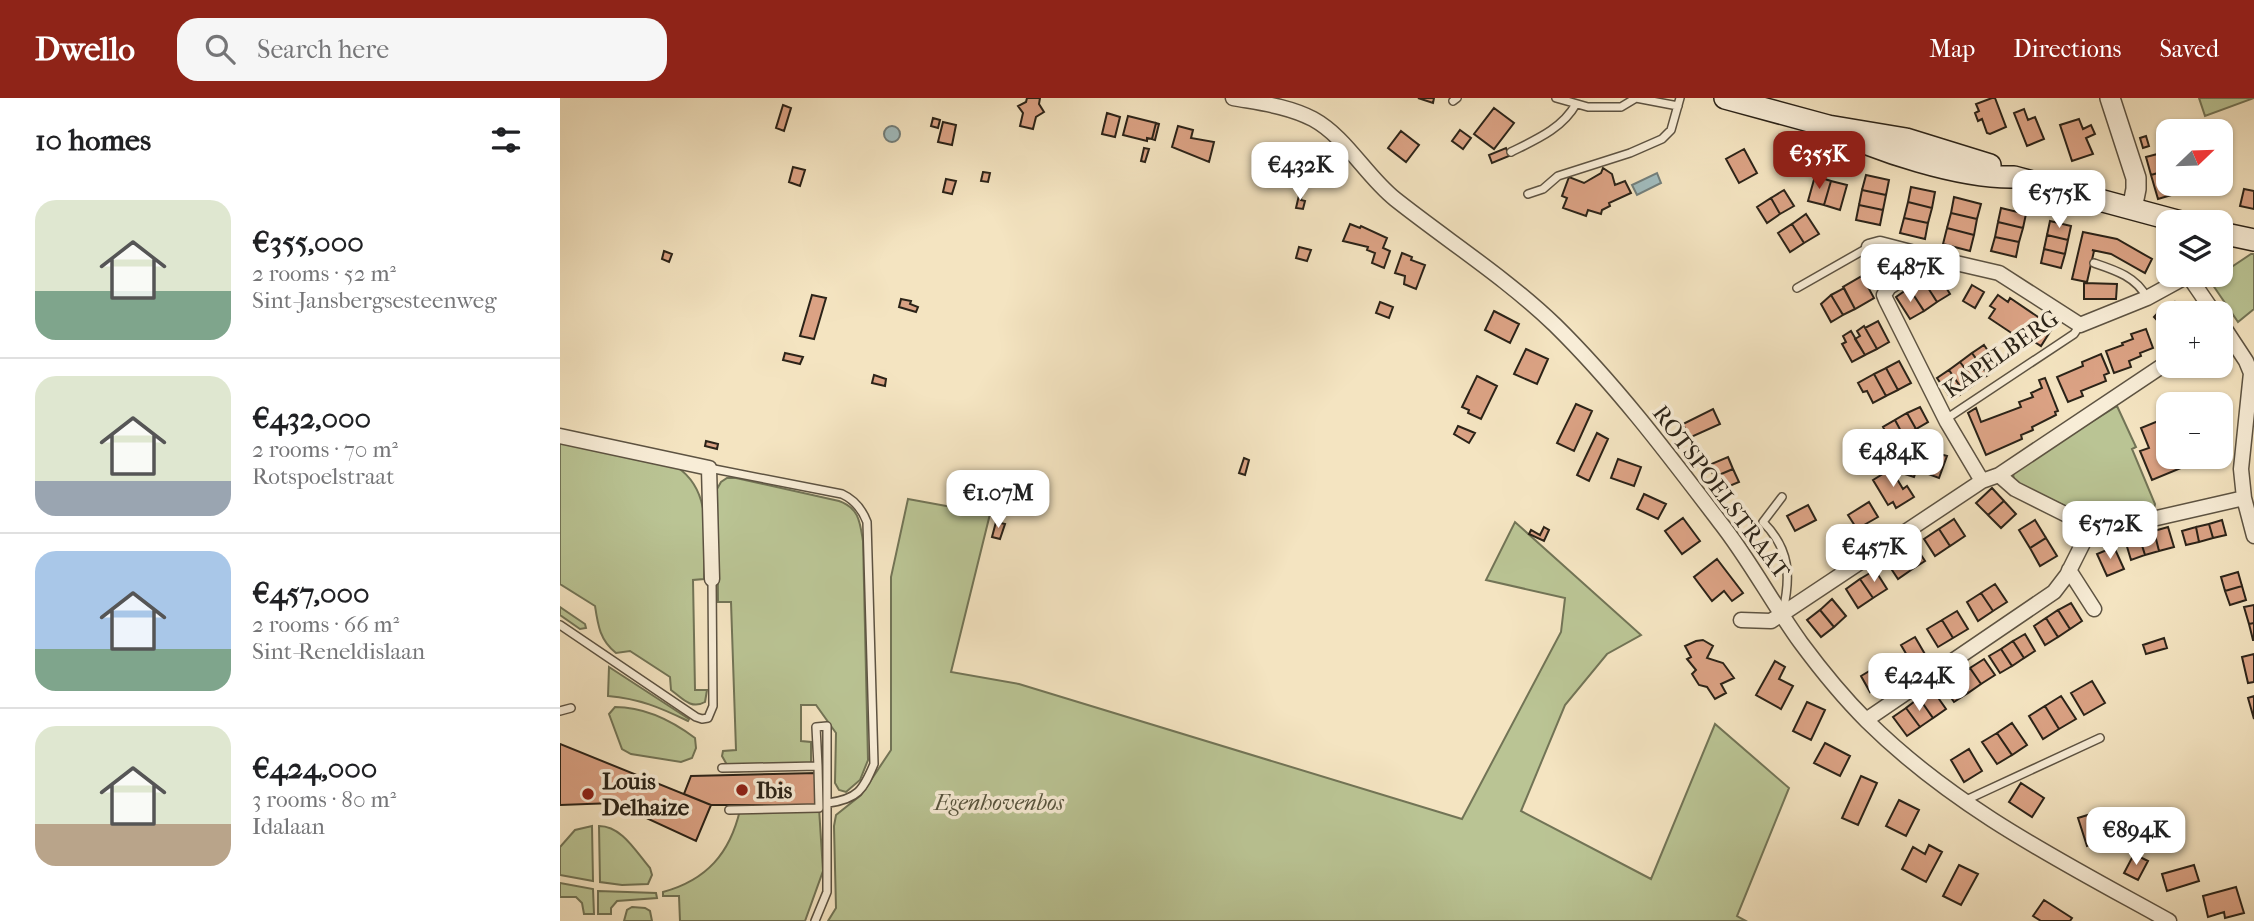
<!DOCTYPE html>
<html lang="en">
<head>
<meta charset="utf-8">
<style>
	:root { --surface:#fff; --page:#f6f6f6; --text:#202124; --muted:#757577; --line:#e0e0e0; --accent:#8f2418 }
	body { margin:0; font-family:"IM FELL French Canon",serif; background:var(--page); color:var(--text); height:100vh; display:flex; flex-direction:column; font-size:26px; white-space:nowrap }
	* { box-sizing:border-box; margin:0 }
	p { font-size:23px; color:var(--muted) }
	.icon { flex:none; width:38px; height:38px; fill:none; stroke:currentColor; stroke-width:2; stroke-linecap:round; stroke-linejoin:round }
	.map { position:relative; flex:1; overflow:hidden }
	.drawer { display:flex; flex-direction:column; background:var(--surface); width:560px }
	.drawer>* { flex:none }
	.needle { width:46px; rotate:67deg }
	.controls { position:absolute; left:1596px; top:21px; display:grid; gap:14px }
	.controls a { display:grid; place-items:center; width:77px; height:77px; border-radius:14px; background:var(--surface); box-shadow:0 2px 5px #0004; font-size:35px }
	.price { position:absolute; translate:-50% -60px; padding:0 16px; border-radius:14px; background:#fff; color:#222; font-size:23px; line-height:46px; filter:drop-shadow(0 2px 4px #0008) }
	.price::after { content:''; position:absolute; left:50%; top:42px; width:21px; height:16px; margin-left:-10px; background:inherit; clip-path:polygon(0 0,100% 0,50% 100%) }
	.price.current { background:var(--accent); color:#fff }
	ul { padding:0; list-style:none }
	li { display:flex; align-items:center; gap:21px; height:175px; padding:0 35px }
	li+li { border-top:2px solid var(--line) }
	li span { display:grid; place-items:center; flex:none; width:196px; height:140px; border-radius:21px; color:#555 }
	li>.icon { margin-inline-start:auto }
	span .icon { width:84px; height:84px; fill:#fffc; stroke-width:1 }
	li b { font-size:30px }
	h2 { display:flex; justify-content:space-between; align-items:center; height:84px; padding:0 35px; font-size:30px }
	header { display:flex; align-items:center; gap:42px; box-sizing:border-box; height:98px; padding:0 35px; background:var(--accent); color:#fff }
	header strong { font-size:33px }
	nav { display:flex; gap:38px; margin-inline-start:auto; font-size:24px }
	.search { width:490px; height:63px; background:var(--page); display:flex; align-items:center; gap:18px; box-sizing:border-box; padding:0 24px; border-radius:21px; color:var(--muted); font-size:26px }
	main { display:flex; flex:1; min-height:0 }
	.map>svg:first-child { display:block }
	.green { fill:#bac494; stroke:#727456; stroke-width:2 }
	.water { fill:#a1bcbe; stroke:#727f7c; stroke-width:2 }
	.building { fill:#dba284; stroke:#2b2318; stroke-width:2 }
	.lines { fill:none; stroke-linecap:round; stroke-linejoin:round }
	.service-casing { stroke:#5d5342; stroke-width:10 }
	.minor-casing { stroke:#5d5342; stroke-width:17 }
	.tertiary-casing { stroke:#5d5342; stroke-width:22 }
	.secondary-casing { stroke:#2b2318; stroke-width:24 }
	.service { stroke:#f8edd7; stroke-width:7 }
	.minor { stroke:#f8edd7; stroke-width:14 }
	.tertiary { stroke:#f8edd7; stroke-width:19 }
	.secondary { stroke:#f8edd7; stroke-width:21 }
	.poi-dot { fill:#8f2418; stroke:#f8edd7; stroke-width:2.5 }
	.labels { text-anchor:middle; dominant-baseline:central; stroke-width:7; stroke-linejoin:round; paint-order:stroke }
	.street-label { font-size:23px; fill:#2b2318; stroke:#f8edd7 }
	.poi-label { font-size:23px; font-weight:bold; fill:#2b2318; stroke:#f8edd7; text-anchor:start }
	.park-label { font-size:23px; font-style:italic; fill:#56533d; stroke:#f8edd7 }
</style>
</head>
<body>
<header>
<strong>Dwello</strong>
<div class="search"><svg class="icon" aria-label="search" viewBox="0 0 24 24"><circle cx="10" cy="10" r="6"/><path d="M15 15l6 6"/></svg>Search here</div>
<nav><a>Map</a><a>Directions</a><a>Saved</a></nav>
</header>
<main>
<section class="drawer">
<h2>10 homes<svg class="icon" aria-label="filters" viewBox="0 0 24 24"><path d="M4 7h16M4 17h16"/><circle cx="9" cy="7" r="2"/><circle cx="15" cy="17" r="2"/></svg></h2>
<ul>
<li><span style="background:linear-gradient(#dfe7d0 65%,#7fa58c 0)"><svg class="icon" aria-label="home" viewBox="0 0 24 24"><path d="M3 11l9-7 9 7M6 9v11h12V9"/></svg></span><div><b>€355,000</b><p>2 rooms · 52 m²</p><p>Sint-Jansbergsesteenweg</p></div></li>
<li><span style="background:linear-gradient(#dfe7d0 75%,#9aa5b1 0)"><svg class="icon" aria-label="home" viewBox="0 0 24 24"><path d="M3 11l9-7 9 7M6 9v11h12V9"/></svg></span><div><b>€432,000</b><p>2 rooms · 70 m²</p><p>Rotspoelstraat</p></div></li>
<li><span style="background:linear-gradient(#a9c7e8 70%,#7fa58c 0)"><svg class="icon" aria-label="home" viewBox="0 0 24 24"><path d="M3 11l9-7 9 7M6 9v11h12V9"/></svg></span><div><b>€457,000</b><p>2 rooms · 66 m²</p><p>Sint-Reneldislaan</p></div></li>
<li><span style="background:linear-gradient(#dfe7d0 70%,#b9a48a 0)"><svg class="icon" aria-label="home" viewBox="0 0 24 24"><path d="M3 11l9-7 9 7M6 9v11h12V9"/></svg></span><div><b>€424,000</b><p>3 rooms · 80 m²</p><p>Idalaan</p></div></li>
</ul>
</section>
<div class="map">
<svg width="1694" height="823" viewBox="0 0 1694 823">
	<rect width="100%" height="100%" fill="#f4e4c1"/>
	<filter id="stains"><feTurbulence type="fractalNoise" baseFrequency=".00286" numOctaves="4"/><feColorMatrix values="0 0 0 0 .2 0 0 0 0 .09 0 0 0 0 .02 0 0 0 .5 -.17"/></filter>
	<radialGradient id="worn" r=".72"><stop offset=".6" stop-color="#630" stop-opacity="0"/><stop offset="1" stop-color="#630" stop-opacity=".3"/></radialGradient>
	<path class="green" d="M1639 0H1694L1645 18Z
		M1691 156H1694V211L1678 224 1646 177 1652 179 1661 177V174H1664Z
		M1557 308 1576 349 1572 351 1595 406 1594 412 1537 423 1454 384 1453 373Z
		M0 345 117 369C154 394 144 442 144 481L133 482 135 592H147L145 604C131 612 122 600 111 592L110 579 70 553 56 555C40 542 38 528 35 508L0 486Z
		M167 380H176L279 403C299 410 300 424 303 443L308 662 300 682 286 694 279 692 275 685 276 635 256 607H241V643L251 644V668L171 674 162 658 163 653 176 652 171 504H158L157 391 161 384Z
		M348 401 430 416 391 574 459 586 902 721 1001 534 1005 500 926 482 955 424 1081 537 1047 556 1005 607 961 713 1091 781 1155 626 1229 690 1177 818 1186 823H268L276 810 274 728 276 717 301 697 331 652V479Z
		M0 509 25 526 26 530 20 531 0 517Z
		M49 569 129 621 128 623C99 609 80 601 48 598Z
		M55 609C85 609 111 622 135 640L136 650 132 660 121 664 71 656 62 651 49 616Z
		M259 710 263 773 245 823H120L119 798H103V794C147 782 170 755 180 712Z
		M32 728 33 783 0 777V749L15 732Z
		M39 728C62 728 76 754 90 770L92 777 88 786 62 787 40 784Z
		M0 785 33 791 34 816H24L22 805 16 799H0Z
		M38 793 96 795 97 800 57 803 51 810V816H38Z
		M72 809 85 810 90 813 92 823H64L67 812Z"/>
	<path class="water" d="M324 36a8 8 0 1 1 16 0a8 8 0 1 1-16 0Z
		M1097 75 1101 85 1077 97 1072 87Z
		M1593 715 1596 726 1573 733 1569 722Z"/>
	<path class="building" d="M467 0H480L479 6 484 14 476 19 473 31 460 28 463 15 458 8 466 4Z
		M858 0H874L873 5Z
		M1432 0H1435L1446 29 1430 36 1427 35 1422 21 1418 23 1415 15 1419 13 1416 6Z
		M223 7 231 10 224 33 216 30Z
		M934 10 954 25 934 51 914 36Z
		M1464 11 1468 22 1475 19 1484 41 1467 48 1454 15Z
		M547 15 560 19 555 39 542 36Z
		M568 18 596 25 592 41 587 40V43L563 37Z
		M373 20 380 22 378 30 371 28Z
		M1519 21 1523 31 1531 27 1535 36 1526 40 1533 56 1512 63 1500 27Z
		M383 24 396 27 392 47 378 44Z
		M596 25 599 26 595 42 592 41Z
		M618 28 633 32 631 40 654 44 649 64 612 49Z
		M1612 29 1614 33H1608V40L1603 42 1600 33Z
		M900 32 911 40 903 51 892 43Z
		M841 33 859 47 846 64 828 50Z
		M1586 38 1589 48 1583 50 1580 40Z
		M584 50 589 51 585 64 581 63Z
		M946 50 949 58 932 65 929 57Z
		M1184 51 1197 75 1179 85 1166 61Z
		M1605 54 1608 72 1591 77 1586 59Z
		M726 55 735 57 734 61 749 65 744 85 719 79Z
		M233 69 245 72 240 88 229 84Z
		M1043 70 1052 76 1055 87 1065 83 1071 95 1049 105 1050 108 1042 112 1041 116 1028 112 1026 118 1003 110 1007 100 1002 98 1009 79 1024 85 1041 75Z
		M1608 72V86H1615L1618 95 1598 101 1591 77Z
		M423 74 430 75 428 84 421 83Z
		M1306 77 1329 82 1326 97 1302 92Z
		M1255 78 1271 83 1264 107 1248 103Z
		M386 81 396 83 392 96 383 94Z
		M1271 83 1287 87 1280 112 1264 107Z
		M1626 86H1645L1628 91Z
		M1351 89 1375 94 1372 110 1348 104Z
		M1684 91 1694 93V111L1680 108Z
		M1224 92 1234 108 1220 116 1211 100Z
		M1302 92 1326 97 1323 112 1299 107Z
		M740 93 742 94 741 102 745 103 743 111 736 110Z
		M1394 99 1421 106 1417 121 1391 115Z
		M1211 100 1220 116 1207 125 1197 109Z
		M1348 104 1372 110 1368 125 1344 120Z
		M1299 107 1323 112 1320 127 1296 122Z
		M1441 110 1466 116 1463 130 1438 124Z
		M1391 115 1417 121 1414 137 1387 130Z
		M1246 116 1259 136 1244 145 1232 126Z
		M1344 120 1368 125 1365 141 1340 135Z
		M1490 123 1511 128 1508 142 1487 137Z
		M1438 124 1463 130 1459 144 1435 139Z
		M790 126 800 130 801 128 827 140 823 150 830 153 824 170 812 165 815 155 807 152 808 149 783 143Z
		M1232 126 1244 145 1230 154 1218 135Z
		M1387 130 1414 137 1410 153 1383 146Z
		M1523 134 1557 141 1592 161 1585 175 1551 156 1532 152 1534 153 1527 184 1512 181Z
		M1487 137 1508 142 1505 156 1484 151Z
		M1435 139 1459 144 1456 159 1431 153Z
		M739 149 751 152 747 163 736 160Z
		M1484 151 1505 156 1501 170 1481 165Z
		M104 153 112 156 109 164 102 161Z
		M842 155 852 159 851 162 865 167 856 191 844 186 845 178 835 175Z
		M1376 173 1390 196 1377 204 1363 182Z
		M1302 178 1314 200 1295 211 1283 189Z
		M1363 182 1377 204 1364 213 1349 190Z
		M1524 185 1557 186 1556 201H1524Z
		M1412 187 1424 194 1415 210 1403 203Z
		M1284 190 1295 211 1283 217 1271 197Z
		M1349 190 1364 213 1350 221 1336 199Z
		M252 197 266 200 254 241 240 238Z
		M1271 197 1283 217 1271 224 1261 206Z
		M1438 197 1448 204 1450 200 1493 229 1481 248 1462 236 1459 240 1429 220 1435 211 1430 208Z
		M341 201 351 203 350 206 358 209 356 214 339 209Z
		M820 204 833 209 829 220 816 215Z
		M1615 204 1626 215H1608V234L1594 219 1606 206 1610 210Z
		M934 213 959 226 950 245 925 232Z
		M1318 223 1329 244 1317 251 1305 230Z
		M1304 228 1317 251 1305 257 1295 241 1300 238 1297 233Z
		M1586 231 1593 250 1580 255 1581 258 1569 263 1571 269 1554 275 1546 253 1563 247 1562 245 1573 241 1571 236Z
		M1291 233 1305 257 1292 264 1282 246 1286 244 1283 238Z
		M1424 247 1439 269 1428 277 1412 255Z
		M966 251 988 261 977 286 954 276Z
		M225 255 243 259 240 266 223 262Z
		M1412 255 1428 277 1416 285 1400 264Z
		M1541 256 1549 275 1544 277 1546 283 1521 293 1523 298 1508 304 1497 279 1523 268 1522 264Z
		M1339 263 1351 285 1338 292 1326 270Z
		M1400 264 1416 285 1404 294 1389 272Z
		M1326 270 1338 292 1326 298 1314 276Z
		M1389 272 1404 294 1392 302 1377 280Z
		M1314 276 1326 298 1313 305 1307 293 1303 294 1298 285Z
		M314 277 326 281 325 288 312 285Z
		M917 278 937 288 921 321 908 315 909 312 902 309Z
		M1485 280 1498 313 1495 314 1496 317 1472 329 1473 332 1461 337 1462 341 1426 357 1408 315 1416 310 1421 324 1461 309 1459 304 1473 299 1471 295 1482 290 1479 282Z
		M1016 306 1032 313 1014 353 997 345Z
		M1360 309 1368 324 1356 331 1347 315Z
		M1153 311 1160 326 1129 340 1123 326Z
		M1347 315 1356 331 1343 337 1335 322Z
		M1608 319V359H1623L1617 361 1621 370 1592 382 1580 353 1589 350 1581 330Z
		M1335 322 1343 337 1331 344 1323 329Z
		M898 328 915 335 909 345 894 336Z
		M1037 335 1048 341 1029 383 1017 377Z
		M146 343 158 346 157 351 145 348Z
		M1363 343 1379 349 1376 355 1387 358 1379 380 1368 376 1370 369 1359 365 1354 379 1345 376 1355 348 1361 350Z
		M1168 359 1173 371 1154 379 1149 367Z
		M1626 359 1628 364 1619 367 1617 361Z
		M684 360 689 362 685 377 679 375Z
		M1058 361 1081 369 1074 388 1051 380Z
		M1173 371 1179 384 1160 392 1154 379Z
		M1331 371 1343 391 1347 388 1354 399 1336 410 1333 404 1328 407 1313 382Z
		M1432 390 1444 403 1428 417 1416 405Z
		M1084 396 1106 406 1098 421 1077 411Z
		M1444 403 1456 416 1441 430 1428 417Z
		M1309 404 1318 419 1297 431 1288 417Z
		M1248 407 1256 422 1235 433 1227 418Z
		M1123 420 1140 443 1122 456 1105 433Z
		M1394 421 1405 438 1390 448 1379 431Z
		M1475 422 1486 440 1470 450 1459 432Z
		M1662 422 1666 437 1653 440 1649 426Z
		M436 424 445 426 440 441 432 439Z
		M1649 426 1653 440 1639 444 1636 429Z
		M984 429 989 432 984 443 969 436 971 432 980 437Z
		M1608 429 1614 449 1599 453 1594 433Z
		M1636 429 1639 444 1626 447 1622 433Z
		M1379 431 1390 448 1375 458 1364 441Z
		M1594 433 1599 453 1585 457 1579 438Z
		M1579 438 1585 457 1571 462 1565 442Z
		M1486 440 1497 458 1480 468 1470 450Z
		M1353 445 1365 463 1351 472 1339 454Z
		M1554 449 1564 471 1547 478 1537 456Z
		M1339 454 1351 472 1338 481 1326 463Z
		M1157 461 1183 495 1172 503 1164 493 1152 503 1134 479Z
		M1315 472 1327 491 1313 500 1300 481Z
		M1678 474 1682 488 1665 493 1661 479Z
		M1300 481 1313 500 1298 510 1286 491Z
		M1435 486 1447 504 1433 513 1421 495Z
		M1682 488 1686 502 1670 507 1665 493Z
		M1421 495 1433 513 1418 523 1407 504Z
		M1272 501 1286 518 1274 529 1260 512Z
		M1511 505 1522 523 1510 531 1498 512Z
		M1694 507V525L1689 526 1684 509Z
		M1260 512 1274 529 1261 539 1247 522Z
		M1498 512 1510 531 1498 539 1486 520Z
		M1397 513 1408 531 1393 540 1382 522Z
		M1486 520 1498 539 1485 547 1474 528Z
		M1382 522 1393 540 1378 549 1367 531Z
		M1694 525V542H1693L1689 526Z
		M1465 536 1475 553 1464 560 1453 543Z
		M1355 539 1366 558 1352 566 1341 547Z
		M1604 540 1607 550 1586 556 1583 547Z
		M1143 542 1153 548 1147 560 1163 565 1174 580 1161 586 1166 595 1155 601 1147 589 1139 587 1132 576 1136 572 1127 561 1131 559 1125 548 1136 543Z
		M1453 543 1464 560 1452 568 1441 551Z
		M1441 551 1452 568 1440 575 1429 558Z
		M1694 556V584L1688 585 1682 559Z
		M1424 561 1435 577 1421 586 1410 570Z
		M1215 563 1225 569 1219 581 1233 588 1221 611 1196 597Z
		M1323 565 1332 581 1310 594 1301 578Z
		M1410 570 1421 586 1408 595 1397 579Z
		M1397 579 1408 595 1394 604 1383 588Z
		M1532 583 1545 605 1524 617 1511 595Z
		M1372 591 1386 611 1373 620 1359 600Z
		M1501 598 1516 621 1499 631 1485 608Z
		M1694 598V621L1688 600Z
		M1359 600 1373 620 1360 629 1346 610Z
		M1247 604 1265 612 1251 642 1233 633Z
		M1485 608 1499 631 1483 641 1469 618Z
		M1346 610 1360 629 1347 638 1333 619Z
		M1452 625 1467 647 1452 657 1437 635Z
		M1437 635 1452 657 1437 666 1422 644Z
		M1265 645 1290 658 1280 678 1254 665Z
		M0 646 151 707 136 743 54 705 0 707Z
		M1409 651 1422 673 1404 684 1391 662Z
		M257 675 258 707H151L124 696 131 678Z
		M1301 678 1317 685 1298 727 1282 720Z
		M1461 685 1484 700 1472 719 1449 704Z
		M1339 702 1359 712 1346 738 1326 728Z
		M1547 711 1555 739 1527 748 1518 720Z
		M1369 747 1382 754 1366 784 1342 771 1353 749 1365 756Z
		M1574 756 1588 763 1578 782 1564 775Z
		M1399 767 1418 776 1401 807 1383 798Z
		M1634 767 1639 783 1607 793 1602 776Z
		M1676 789 1684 815 1665 820 1664 814 1648 819 1643 798Z
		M1484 802 1512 820 1510 823H1481L1473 818Z"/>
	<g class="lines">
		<defs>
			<path id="service" d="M996 0 1028 9H1061L1076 0 1118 8
				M893 3 897 0
				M951 54C975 42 1002 31 1016 6
				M968 96 983 91 998 78 1070 55 1102 41 1111 32 1120 0
				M1534 165C1555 172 1577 179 1587 200
				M1237 190 1309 149
				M1386 321 1514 236 1520 227
				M149 370 282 396C295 402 302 411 307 424L314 666C303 692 298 701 268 705
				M1222 399 1203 424C1230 451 1231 478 1223 513
				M0 527 136 619 142 621 148 620 153 608 152 481
				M0 613 11 610
				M162 670 258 668 256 629 267 628V794L255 823
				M1404 703 1540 640
				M169 712 259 710 258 668"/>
			<path id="minor" d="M673 0C700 5 728 8 753 21 786 39 806 78 835 101 888 143 946 180 995 227 1056 287 1108 356 1159 423 1190 462 1212 505 1241 545 1261 572 1283 599 1307 623 1396 711 1501 763 1609 823
				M1309 149 1320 146 1374 160 1329 189 1324 197 1326 202 1387 324 1422 383
				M1374 160 1439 175 1520 227 1587 200 1629 177
				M1628 177 1654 215
				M1661 225 1686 263 1691 275 1681 371 1684 400 1694 438
				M0 338 149 370 152 481
				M1439 377 1455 391 1531 429 1562 428 1684 400
				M1509 472 1534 511
				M1181 522 1211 523 1222 516 1422 383 1439 377 1608 264
				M1306 622 1494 494 1507 477 1531 429"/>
			<path id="tertiary" d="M1550 0 1576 80V91L1572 111"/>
			<path id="secondary" d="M1165 0 1268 28 1346 41 1430 67
				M1268 28C1316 53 1400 80 1454 79L1621 124
				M1661 135 1694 142"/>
		</defs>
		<use href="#service" class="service-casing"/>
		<use href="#minor" class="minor-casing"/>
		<use href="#tertiary" class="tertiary-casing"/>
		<use href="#secondary" class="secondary-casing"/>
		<use href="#service" class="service"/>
		<use href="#minor" class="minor"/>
		<use href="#tertiary" class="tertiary"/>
		<use href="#secondary" class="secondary"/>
	</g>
	<g class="poi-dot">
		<circle cx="182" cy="692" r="7"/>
		<circle cx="28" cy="696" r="7"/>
	</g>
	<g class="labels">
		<g class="street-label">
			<text transform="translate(1441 256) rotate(-35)">KAPELBERG</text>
			<text transform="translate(1161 394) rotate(53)">ROTSPOELSTRAAT</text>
		</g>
		<g class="poi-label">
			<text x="42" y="683">Louis<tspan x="42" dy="26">Delhaize</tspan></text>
			<text x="196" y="692">Ibis</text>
		</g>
		<g class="park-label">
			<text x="439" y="704">Egenhovenbos</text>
		</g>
	</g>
	<rect width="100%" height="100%" filter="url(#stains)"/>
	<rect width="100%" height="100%" fill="url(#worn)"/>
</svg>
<div class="controls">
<a><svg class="needle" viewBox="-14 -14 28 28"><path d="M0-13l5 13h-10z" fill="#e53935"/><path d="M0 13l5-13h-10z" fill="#757577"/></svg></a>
<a><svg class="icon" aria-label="layers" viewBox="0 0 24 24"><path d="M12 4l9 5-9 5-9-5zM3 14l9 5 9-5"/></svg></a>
<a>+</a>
<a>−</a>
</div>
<b class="price current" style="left:1259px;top:93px">€355K</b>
<b class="price" style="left:740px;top:104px">€432K</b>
<b class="price" style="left:1499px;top:132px">€575K</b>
<b class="price" style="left:1350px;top:206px">€487K</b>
<b class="price" style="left:1333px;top:391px">€484K</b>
<b class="price" style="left:438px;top:432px">€1.07M</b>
<b class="price" style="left:1550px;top:463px">€572K</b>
<b class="price" style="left:1314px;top:486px">€457K</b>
<b class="price" style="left:1359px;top:615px">€424K</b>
<b class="price" style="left:1576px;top:769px">€894K</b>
</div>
</main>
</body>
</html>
